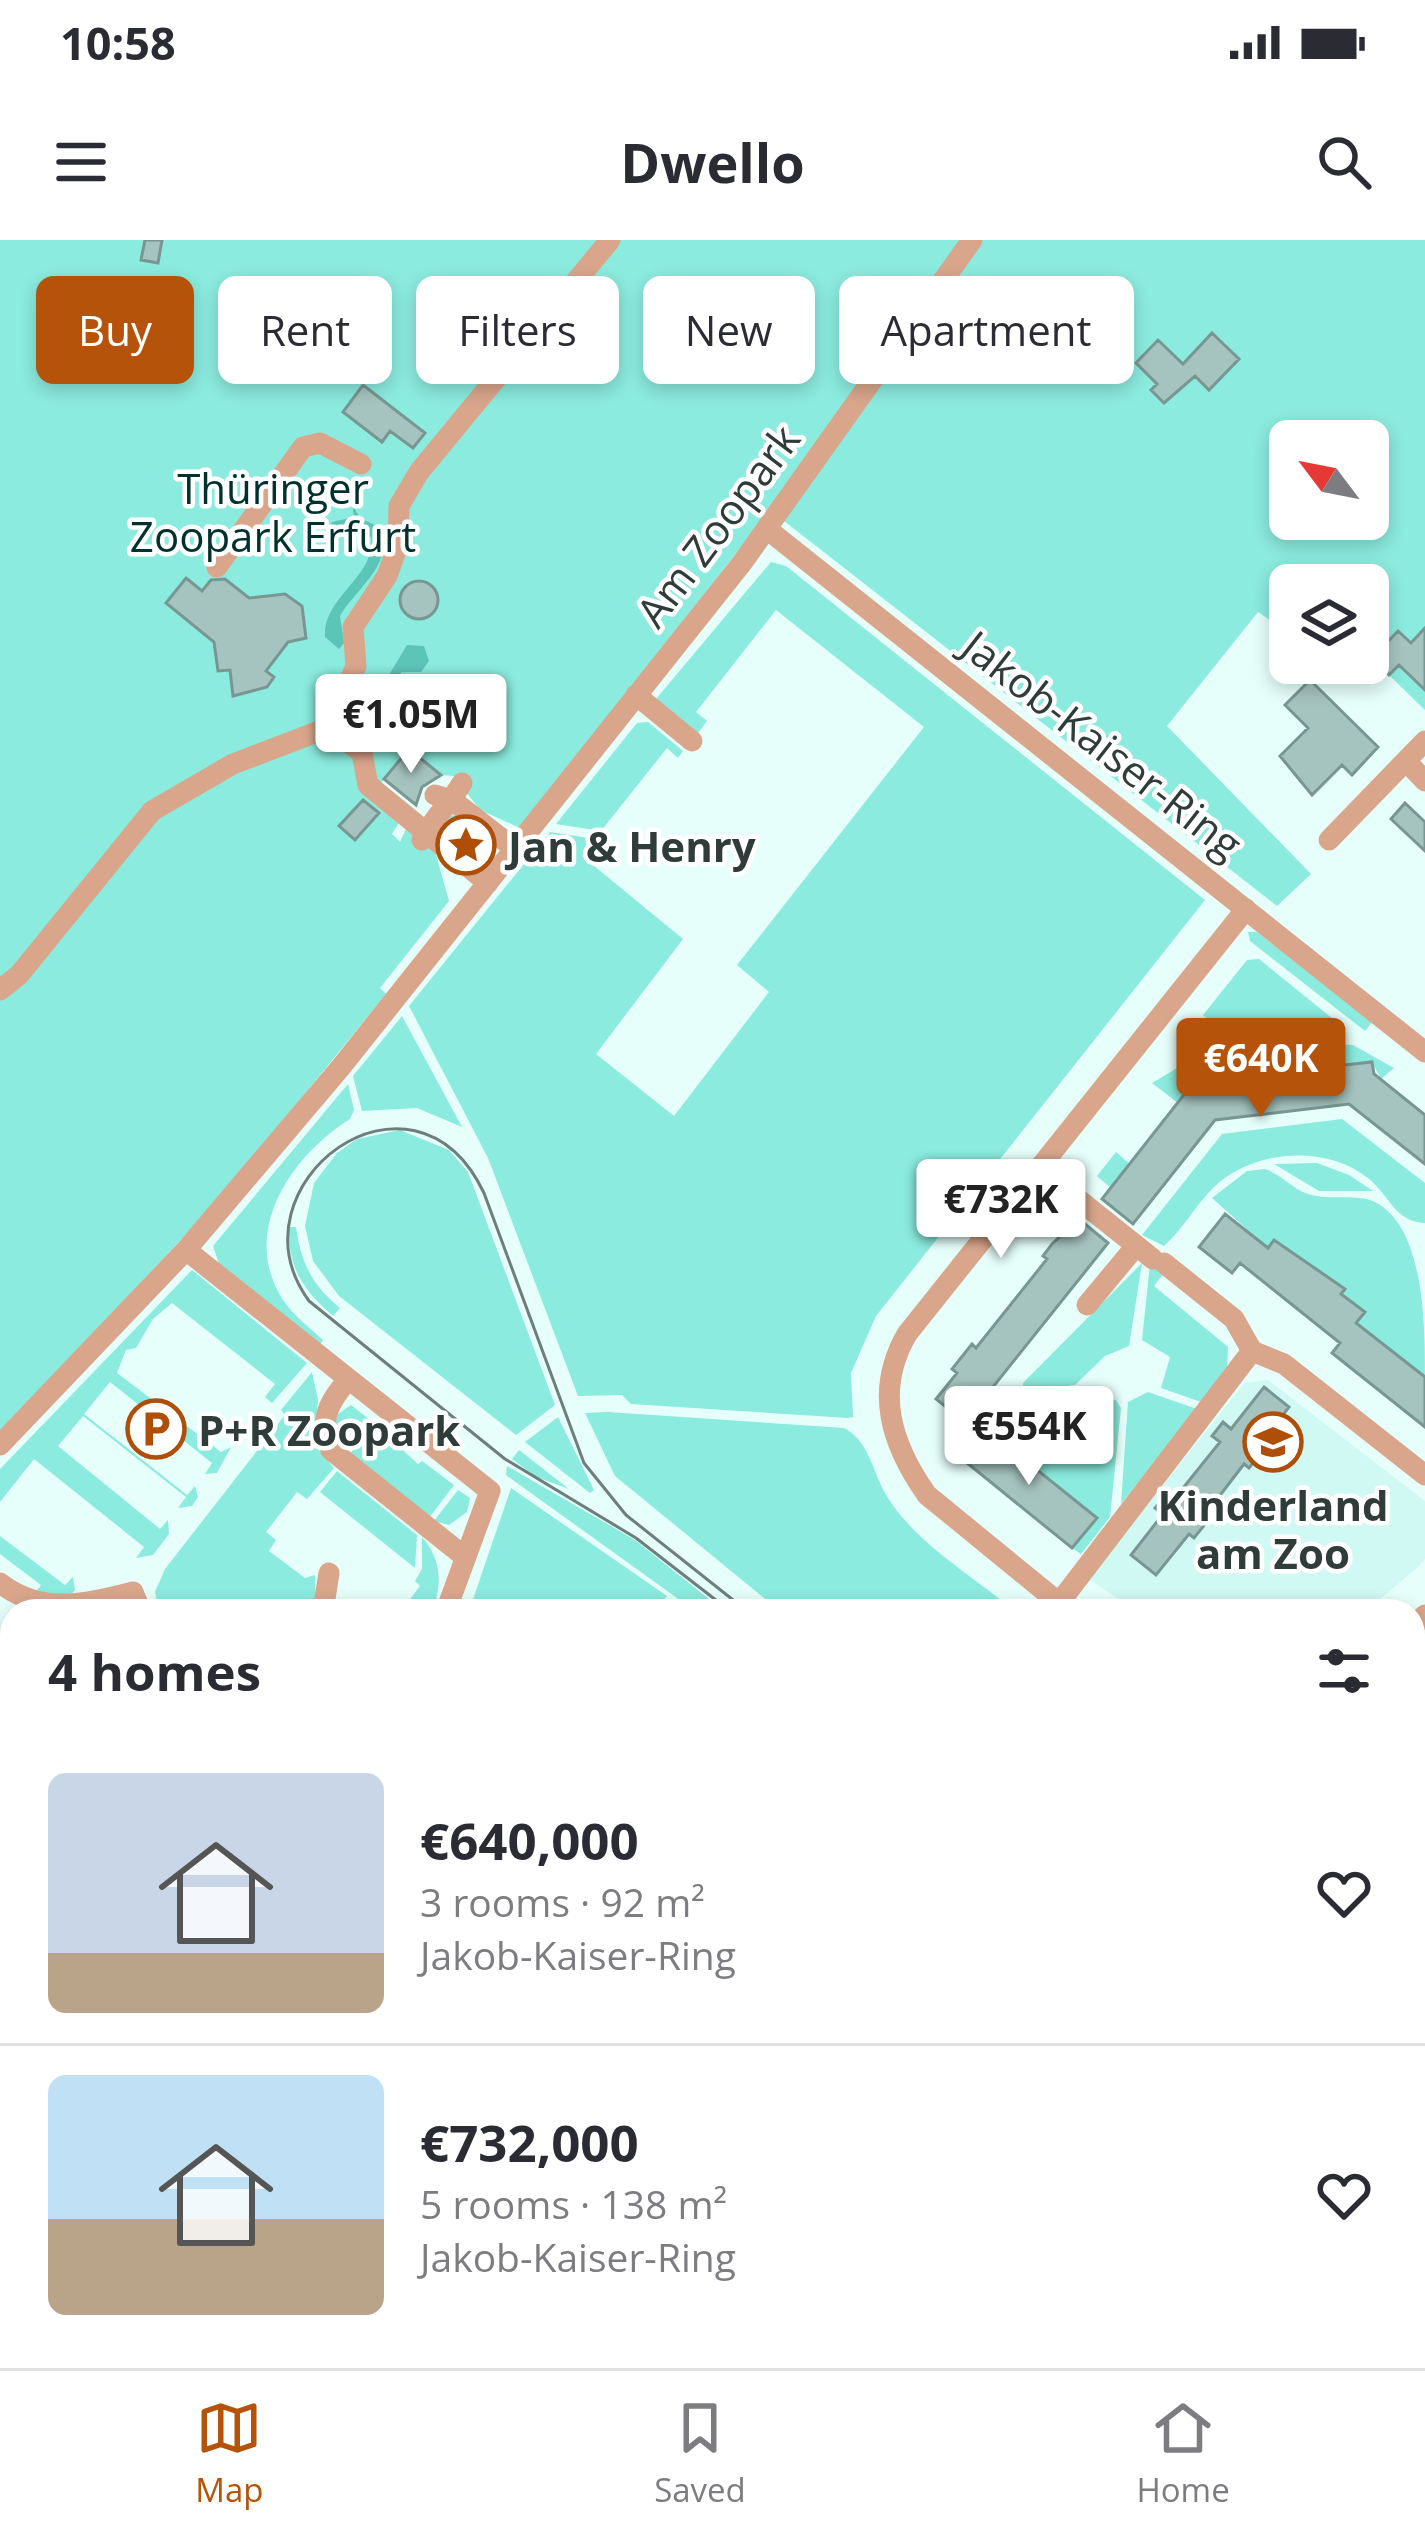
<!DOCTYPE html>
<html lang="en">
<head>
<meta charset="utf-8">
<style>
	:root { --surface:#fff; --page:#f2f2f3; --text:#2b2b33; --muted:#7c7c81; --line:#e1e1e2; --accent:#b45309 }
	body { margin:0; font-family:"Open Sans",sans-serif; background:var(--page); color:var(--text); height:100vh; display:flex; flex-direction:column; font-size:45px; white-space:nowrap }
	* { box-sizing:border-box; margin:0 }
	p { font-size:39px; color:var(--muted) }
	.icon { flex:none; width:66px; height:66px; fill:none; stroke:currentColor; stroke-width:2; stroke-linecap:round; stroke-linejoin:round }
	.map { position:relative; flex:1; overflow:hidden }
	.sheet { position:absolute; left:0px; top:1359px; width:1425px; height:771px; display:flex; flex-direction:column; background:var(--surface); border-radius:36px 36px 0 0; box-shadow:0 6px 18px #0003 }
	.sheet>* { flex:none }
	.top-card { position:absolute; left:36px; top:36px; width:1353px; height:108px; display:flex; gap:24px }
	.needle { width:78px; rotate:302deg }
	.fabs { position:absolute; left:1269px; top:180px; display:grid; gap:24px }
	.fabs a { display:grid; place-items:center; width:120px; height:120px; border-radius:18px; background:var(--surface); box-shadow:0 6px 18px #0003; font-size:60px }
	.price { position:absolute; translate:-50% -102px; padding:0 27px; border-radius:12px; background:#fff; color:#222; font-size:39px; line-height:78px; filter:drop-shadow(0 3px 6px #0008) }
	.price::after { content:''; position:absolute; left:50%; top:72px; width:36px; height:27px; margin-left:-18px; background:inherit; clip-path:polygon(0 0,100% 0,50% 100%) }
	.price.on { background:var(--accent); color:#fff }
	ul { padding:0; list-style:none }
	li { display:flex; align-items:center; gap:36px; height:300px; padding:0 48px }
	li+li { border-top:3px solid var(--line) }
	li span { display:grid; place-items:center; flex:none; width:336px; height:240px; border-radius:18px; color:#555 }
	li>.icon { margin-inline-start:auto }
	span .icon { width:144px; height:144px; fill:#fffc; stroke-width:1 }
	li b { font-size:51px }
	h2 { display:flex; justify-content:space-between; align-items:center; height:144px; padding:0 48px; font-size:51px }
	.chip { padding:0 42px; border-radius:18px; background:var(--surface); box-shadow:0 6px 18px #0003; font-size:42px; line-height:108px }
	.chip.on { background:var(--accent); color:#fff }
	.status { display:flex; justify-content:space-between; align-items:center; height:84px; padding:0 60px; background:var(--surface); direction:ltr }
	.status svg { height:33px; fill:currentColor }
	header { display:flex; justify-content:space-between; align-items:center; height:156px; padding:0 48px; background:var(--surface); font-size:54px; font-weight:700 }
	.tab-bar { display:flex; justify-content:space-around; align-items:center; height:168px; border-top:3px solid var(--line); background:var(--surface); font-size:33px; color:var(--muted) }
	.tab-bar a { display:grid; justify-items:center; gap:6px }
	.tab-bar .on { color:var(--accent) }
	.map>svg:first-child { display:block }
	.built { fill:#d0f9f3 }
	.green { fill:#8bebde; fill-rule:evenodd }
	.water { fill:#5dc4b8 }
	.building { fill:#a6c4bf; stroke:#799792; stroke-width:3 }
	.lines { fill:none; stroke-linecap:round; stroke-linejoin:round }
	.minor { stroke:#d9a68c; stroke-width:21 }
	.tram { stroke:#6d7e7b; stroke-width:3 }
	.labels { text-anchor:middle; dominant-baseline:central; stroke-width:9; stroke-linejoin:round; paint-order:stroke }
	.park-label { font-size:42px; fill:#00312c; stroke:#fff }
	.street-label { font-size:42px; fill:#303c3a; stroke:#fff }
	.poi-label { font-size:42px; font-weight:bold; fill:#303c3a; stroke:#fff; text-anchor:start }
</style>
</head>
<body>
<div class="status"><b>10:58</b><svg viewBox="0 0 49 12"><path d="M0 12V9h3v3zM5 12V6h3v6zM10 12V3h3v9zM15 12V0h3v12zM26 1h20v11H26zM47 4h2v5h-2z"/></svg></div>
<header><svg class="icon" aria-label="menu" viewBox="0 0 24 24"><path d="M4 6h16M4 12h16M4 18h16"/></svg>Dwello<svg class="icon" aria-label="search" viewBox="0 0 24 24"><circle cx="10" cy="10" r="6"/><path d="M15 15l6 6"/></svg></header>
<div class="map">
<svg width="1425" height="2128" viewBox="0 0 1425 2128">
	<rect width="100%" height="100%" fill="#e6fffb"/>
	<path class="built" d="M1268 1140 1425 1261V1319L1417 1328 1366 1371H1136L1089 1339 1244 1143Z
		M1413 1947 1425 1957V2049L1413 2064Z
		M991 2118H1390L1382 2128H1003Z"/>
	<path class="green" d="M0 0H1425V397L1420 393 1411 403 1425 450V470L1389 435 1398 424 1379 405 1368 415V345H1290V394L1258 372 1167 486 1311 634 1277 666 770 270 520 588 480 570 454 536 441 535 409 510 381 543 409 566 392 594 400 602 406 589 435 611 449 661 380 748 386 754 219 959 0 1193ZM1290 201H1368V279H1290Z
		M771 322 786 326 1205 660 876 1076 851 1133 853 1177 848 1178 631 1164 622 1155 578 1156 488 918 409 766 550 592 595 599 582 616 683 699 596 814 674 876 769 752 737 725 924 487 776 370 696 472 707 481 698 493 656 459Z
		M648 482 683 511 678 518 667 508 601 591 556 584 637 483Z
		M456 575 471 582 473 604 467 608C449 604 443 595 441 577Z
		M1248 692H1257L1372 782 1365 791 1250 701Z
		M1259 719 1343 787 1231 800 1203 775 1247 720Z
		M402 776 462 887 417 868 362 871 353 836Z
		M1332 804 1353 805 1394 828 1381 839 1372 822 1334 826Z
		M1219 813 1222 839 1178 863 1152 843 1194 818Z
		M348 844 354 870 350 879C291 916 239 992 283 1060 293 1075 310 1088 323 1100L320 1105 219 1024 213 1006Z
		M1342 879 1425 943V983C1395 982 1390 956 1369 939 1326 903 1251 910 1213 948 1195 966 1183 989 1164 1006L1142 995 1222 894Z
		M400 890 449 910 468 932 555 1165 516 1195 339 1056 313 1021 305 986 314 943 337 913 357 899Z
		M1116 912 1130 924 1111 948 1097 936Z
		M1317 923 1349 935 1373 951H1319L1274 924Z
		M1265 929C1280 934 1291 947 1305 953 1326 961 1350 954 1370 960 1425 981 1425 1084 1425 1137L1356 1083 1364 1072 1341 1054 1344 1049 1274 1001 1268 1008 1212 958 1247 931Z
		M289 987H296C301 1023 312 1045 340 1068L333 1076C303 1050 288 1028 289 987Z
		M1142 1023 1129 1106 1105 1116 1075 1145 1023 1152V1143Z
		M1150 1024 1163 1034 1154 1046 1228 1107 1227 1130 1201 1162 1161 1148 1170 1117 1142 1100Z
		M192 1030 307 1123 272 1163 265 1157 275 1144 172 1063 153 1079 136 1108 126 1110 117 1133 221 1212 231 1207 217 1233 205 1234 212 1223 110 1142 84 1174 187 1255 195 1246 198 1257 192 1266 178 1268 186 1257 83 1176 58 1206 160 1289 168 1280 169 1294 153 1315 136 1318 144 1307 34 1219 0 1262V1229Z
		M312 1132 318 1160 314 1204 334 1228 307 1259 297 1252 266 1292 276 1300 269 1311 305 1338 315 1335 316 1371H159L155 1352 165 1329 285 1175 281 1170Z
		M1148 1152 1197 1169 1121 1264 1128 1162Z
		M1081 1153 1097 1161 1116 1160 1121 1168 1110 1277 1081 1314 1072 1308 1096 1277 986 1189 972 1205 966 1200 1013 1163Z
		M351 1165 370 1180 345 1213 333 1199 335 1176Z
		M608 1172 844 1188C870 1201 873 1235 888 1258 917 1304 974 1337 1015 1371H780L615 1236 585 1173Z
		M558 1177 594 1250 590 1253 525 1202Z
		M374 1184 418 1224 422 1221 454 1245 429 1278 349 1215Z
		M519 1210 569 1249 536 1237 512 1219Z
		M507 1226 635 1300 724 1371H695L506 1235Z
		M337 1231 417 1295 415 1328 320 1252Z
		M511 1248 667 1356 655 1371H605L590 1360 581 1371H469Z
		M458 1250 470 1258 467 1272 449 1285 434 1281Z
		M0 1296 65 1345 73 1337 75 1350 70 1356 34 1354 41 1345 0 1314Z
		M422 1297C442 1321 442 1342 433 1371H401L420 1346 415 1341 422 1329Z
		M9 1371H18H12V1448L0 1456V1396L10 1384 4 1378Z
		M12 1505V1633L0 1623V1515Z
		M0 1631 12 1641V1790L0 1806Z
		M1413 1675 1425 1679V1795L1413 1794Z
		M12 2000V2118H147L141 2128H0V2014Z
		M259 2118H422L434 2128H280Z
		M554 2118H613L625 2128H546Z"/>
	<path class="water" d="M499 56 512 61C519 88 514 106 489 120L483 99 490 62Z
		M352 264 360 278 377 286C399 321 356 348 340 376L344 403 339 409 325 397C322 357 377 336 371 297L345 289 325 296 332 282 354 277Z
		M407 405 424 406 429 421 421 432H401L399 442 408 456 396 459 386 440Z"/>
	<path class="building" d="M145 0H162L158 23 141 20Z
		M1212 93 1239 119 1209 150 1195 136 1164 163 1151 150 1157 144 1136 123 1158 100 1183 124Z
		M363 145 425 193 413 208 390 191 382 202 343 172Z
		M186 338 202 351 211 340 225 339 249 358 285 354 302 366 306 398 288 402 266 431 274 437 267 447 233 456 230 430 218 431 214 402 166 363Z
		M400 360a19 19 0 1 1 38 0a19 19 0 1 1-38 0Z
		M1425 388V450L1399 425 1389 435 1372 418 1398 391 1411 403Z
		M1310 440 1378 507 1352 535 1342 525 1312 555 1280 516 1308 488 1285 465Z
		M409 509 441 535 422 547 416 565 384 539Z
		M363 560 379 573 355 600 339 586Z
		M1405 563 1425 582V611L1391 579Z
		M1372 822 1374 834 1425 875V924L1349 864 1215 880 1133 984 1102 959 1201 833 1211 840Z
		M1225 974 1268 1008 1274 1000 1345 1049 1341 1054 1365 1072 1356 1083 1425 1137V1187L1332 1113 1340 1103 1240 1023 1232 1033 1199 1007Z
		M1079 979 1108 1003 965 1182 936 1159 957 1133 952 1129 972 1104 976 1108 1047 1019 1043 1016 1052 1004Z
		M1264 1147 1289 1167 1257 1209 1261 1213 1249 1228 1244 1224 1201 1280 1206 1283 1194 1298 1189 1294 1156 1335 1131 1315 1163 1274 1155 1268 1168 1253 1175 1258 1220 1202 1212 1196 1223 1182 1231 1189Z
		M985 1188 1097 1278 1072 1308 961 1218Z"/>
	<g class="lines">
		<path class="minor" d="M767 289 1425 812
			M217 327 303 207 320 203 361 224
			M636 455 692 501
			M330 487 356 426 353 387 387 336 398 305 399 266 419 232 610 0
			M1406 521 1425 541
			M435 555 452 560 515 609
			M422 600C434 576 449 565 462 543
			M1329 600 1425 501
			M0 750 19 735 152 571 233 524 330 487 362 513 368 545 488 643
			M1039 928 1153 1019
			M186 1010 490 1251 446 1371
			M1164 1023 1234 1079 1252 1111
			M1087 1065 1136 1006
			M1252 1111 1284 1124 1425 1235
			M348 1139C329 1163 318 1179 331 1210L465 1317
			M0 1205 186 1010 341 827 742 323 972 0
			M0 1343C42 1375 84 1364 133 1352L141 1371
			M1059 1363 1252 1111
			M323 1371 329 1333
			M1069 1371 927 1255C891 1204 874 1151 907 1094L1246 669
			M1413 1386 1425 1375
			M0 1495 12 1487
			M1413 1541 1425 1547
			M1413 1606 1425 1616
			M0 1858 12 1843
			M1425 2065V2070
			M1413 2110 1425 2094
			M1200 2118 1212 2128
			M815 2128 823 2118"/>
		<path class="tram" d="M730 1371 636 1298 505 1219 309 1061C225 945 413 804 484 953L584 1223 626 1275 747 1371
			M1413 1865 1425 1871"/>
	</g>
	<defs>
		<symbol id="sight-ring" viewBox="-11 -11 22 22"><circle r="9.5" fill="#fff" stroke="#ae4e07" stroke-width="1.5"/><path d="M0-6L1.8-2.2L6-1.7L2.9 1.2L3.7 5.4L0 3.3L-3.7 5.4L-2.9 1.2L-6-1.7L-1.8-2.2Z" fill="#ae4e07"/></symbol>
		<symbol id="parking-ring" viewBox="-11 -11 22 22"><circle r="9.5" fill="#fff" stroke="#ae4e07" stroke-width="1.5"/><path d="M-3.5-5.5H1a3.5 3.5 0 0 1 0 7H-1V5.5H-3.5ZM-1-3.4V-.6H.8a1.4 1.4 0 0 0 0-2.8Z" fill="#ae4e07"/></symbol>
		<symbol id="school-ring" viewBox="-11 -11 22 22"><circle r="9.5" fill="#fff" stroke="#ae4e07" stroke-width="1.5"/><path d="M0-5L7-2L0 1L-7-2ZM-4 1L0 2.5L4 1V4Q0 6-4 4Z" fill="#ae4e07"/></symbol>
	</defs>
	<g fill-rule="evenodd">
		<use href="#sight-ring" x="433" y="572" width="66" height="66"/>
		<use href="#parking-ring" x="123" y="1156" width="66" height="66"/>
		<use href="#school-ring" x="1240" y="1169" width="66" height="66"/>
	</g>
	<g class="labels">
		<g class="park-label">
			<text x="273" y="247">Thüringer<tspan x="273" dy="48">Zoopark Erfurt</tspan></text>
		</g>
		<g class="street-label">
			<text transform="translate(717 285) rotate(-53)">Am Zoopark</text>
			<text transform="translate(1103 504) rotate(38)">Jakob-Kaiser-Ring</text>
		</g>
		<g class="poi-label">
			<text x="508" y="605">Jan &amp; Henry</text>
			<text x="198" y="1189">P+R Zoopark</text>
			<text x="1273" y="1264" text-anchor="middle">Kinderland<tspan x="1273" dy="48">am Zoo</tspan></text>
		</g>
	</g>
</svg>
<div class="fabs">
<a><svg class="needle" viewBox="-14 -14 28 28"><path d="M0-13l5 13h-10z" fill="#e53935"/><path d="M0 13l5-13h-10z" fill="#7c7c81"/></svg></a>
<a><svg class="icon" aria-label="layers" viewBox="0 0 24 24"><path d="M12 4l9 5-9 5-9-5zM3 14l9 5 9-5"/></svg></a>
</div>
<b class="price" style="left:411px;top:536px">€1.05M</b>
<b class="price on" style="left:1261px;top:880px">€640K</b>
<b class="price" style="left:1001px;top:1021px">€732K</b>
<b class="price" style="left:1029px;top:1248px">€554K</b>
<div class="top-card">
<a class="chip on">Buy</a>
<a class="chip">Rent</a>
<a class="chip">Filters</a>
<a class="chip">New</a>
<a class="chip">Apartment</a>
</div>
<section class="sheet">
<h2>4 homes<svg class="icon" aria-label="filters" viewBox="0 0 24 24"><path d="M4 7h16M4 17h16"/><circle cx="9" cy="7" r="2"/><circle cx="15" cy="17" r="2"/></svg></h2>
<ul>
<li><span style="background:linear-gradient(#c9d6e8 75%,#b9a48a 0)"><svg class="icon" aria-label="home" viewBox="0 0 24 24"><path d="M3 11l9-7 9 7M6 9v11h12V9"/></svg></span><div><b>€640,000</b><p>3 rooms · 92 m²</p><p>Jakob-Kaiser-Ring</p></div><svg class="icon" aria-label="heart" viewBox="0 0 24 24"><path d="M12 20l-8-8c-3-5 5-10 8-4 3-6 11-1 8 4z"/></svg></li>
<li><span style="background:linear-gradient(#bfe0f5 60%,#b9a48a 0)"><svg class="icon" aria-label="home" viewBox="0 0 24 24"><path d="M3 11l9-7 9 7M6 9v11h12V9"/></svg></span><div><b>€732,000</b><p>5 rooms · 138 m²</p><p>Jakob-Kaiser-Ring</p></div><svg class="icon" aria-label="heart" viewBox="0 0 24 24"><path d="M12 20l-8-8c-3-5 5-10 8-4 3-6 11-1 8 4z"/></svg></li>
</ul>
</section>
</div>
<nav class="tab-bar">
<a class="on"><svg class="icon" aria-label="map" viewBox="0 0 24 24"><path d="M3 6l6-2 6 2 6-2v14l-6 2-6-2-6 2zM9 4v14M15 6v14"/></svg>Map</a>
<a><svg class="icon" aria-label="saved" viewBox="0 0 24 24"><path d="M7 4h10v16l-5-4-5 4z"/></svg>Saved</a>
<a><svg class="icon" aria-label="home" viewBox="0 0 24 24"><path d="M3 11l9-7 9 7M6 9v11h12V9"/></svg>Home</a>
</nav>
</body>
</html>
